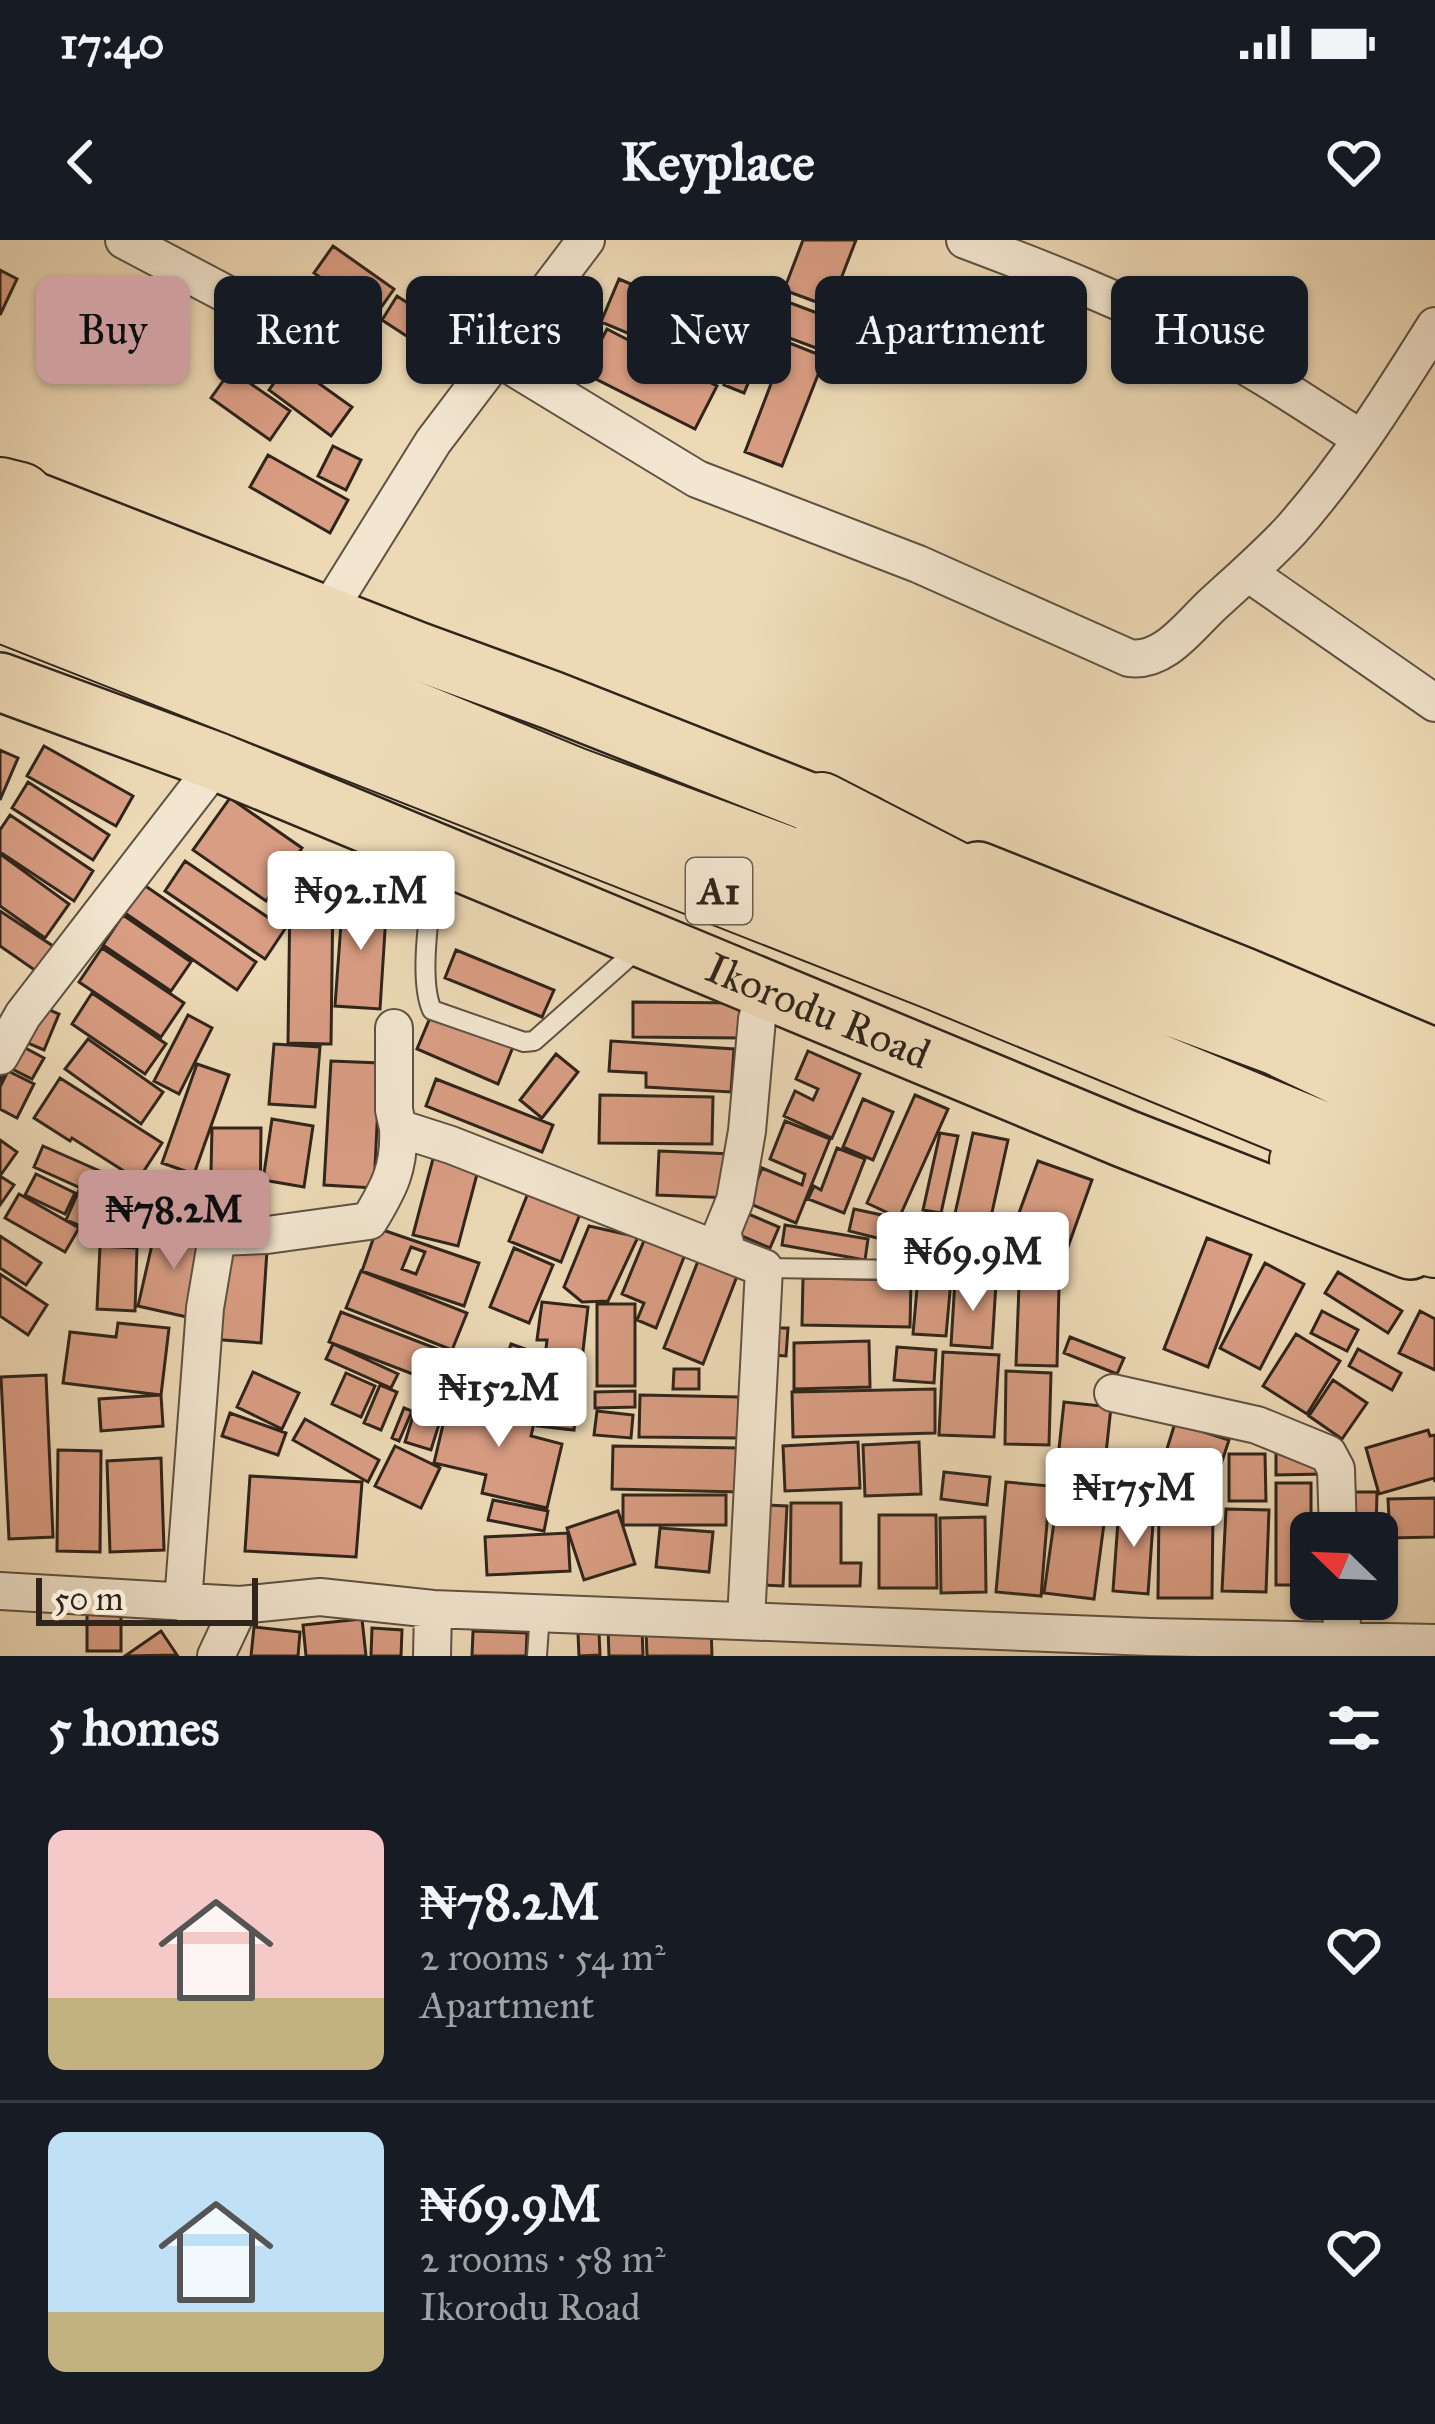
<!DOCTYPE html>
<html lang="en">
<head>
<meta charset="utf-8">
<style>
	:root { --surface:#171b24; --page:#242831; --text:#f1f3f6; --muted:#9ea1a6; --line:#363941; --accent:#c59692 }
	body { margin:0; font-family:"IM FELL Great Primer",serif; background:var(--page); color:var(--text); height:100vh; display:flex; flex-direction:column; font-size:45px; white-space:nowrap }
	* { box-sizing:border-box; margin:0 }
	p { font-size:39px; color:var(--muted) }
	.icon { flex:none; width:66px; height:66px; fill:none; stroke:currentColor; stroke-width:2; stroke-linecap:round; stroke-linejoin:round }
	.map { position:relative; height:1416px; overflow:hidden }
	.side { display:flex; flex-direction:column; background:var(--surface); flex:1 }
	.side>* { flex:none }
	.top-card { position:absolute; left:36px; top:36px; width:1365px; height:108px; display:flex; gap:24px }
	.needle { width:78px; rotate:293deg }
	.fabs { position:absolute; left:1290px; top:1272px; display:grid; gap:24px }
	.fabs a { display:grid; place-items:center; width:108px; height:108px; border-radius:18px; background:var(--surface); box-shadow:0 3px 9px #0004; font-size:60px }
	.scale { position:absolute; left:36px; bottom:30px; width:222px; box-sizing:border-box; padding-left:12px; border:6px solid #2f251b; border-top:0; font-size:33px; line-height:42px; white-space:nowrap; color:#2f251b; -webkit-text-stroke:9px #f3e6d0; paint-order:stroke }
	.price { position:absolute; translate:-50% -102px; padding:0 27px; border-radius:12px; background:#fff; color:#222; font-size:39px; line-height:78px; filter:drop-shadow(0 3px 6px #0008) }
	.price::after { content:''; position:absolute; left:50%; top:72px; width:36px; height:27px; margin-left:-18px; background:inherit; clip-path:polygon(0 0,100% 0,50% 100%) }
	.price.current { background:var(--accent); color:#111 }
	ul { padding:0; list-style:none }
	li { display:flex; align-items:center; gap:36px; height:300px; padding:0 48px }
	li+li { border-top:3px solid var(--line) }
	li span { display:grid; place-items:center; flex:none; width:336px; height:240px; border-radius:18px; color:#555 }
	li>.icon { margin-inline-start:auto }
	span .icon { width:144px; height:144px; fill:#fffc; stroke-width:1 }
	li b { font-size:51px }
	h2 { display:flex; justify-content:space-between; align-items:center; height:144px; padding:0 48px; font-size:51px }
	.tag { padding:0 42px; border-radius:18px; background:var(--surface); box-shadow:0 3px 9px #0004; font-size:42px; line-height:108px }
	.tag.current { background:var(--accent); color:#111 }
	.status { display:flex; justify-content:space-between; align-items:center; height:84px; padding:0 60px; background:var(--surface); direction:ltr }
	.status svg { height:33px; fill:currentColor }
	header { display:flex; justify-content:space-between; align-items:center; height:156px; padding:0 48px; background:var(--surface); font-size:54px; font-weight:700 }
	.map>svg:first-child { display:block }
	.building { fill:#d99d83; stroke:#2f251b; stroke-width:3; fill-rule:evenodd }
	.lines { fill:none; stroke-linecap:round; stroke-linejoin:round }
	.lane-casing { stroke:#5e5242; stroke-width:22 }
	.street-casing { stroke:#5e5242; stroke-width:40 }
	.primary-casing { stroke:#2f251b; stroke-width:62 }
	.highway-casing { stroke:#2f251b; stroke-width:70 }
	.lane { stroke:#f3e6d0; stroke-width:18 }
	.street { stroke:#f3e6d0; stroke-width:36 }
	.primary { stroke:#edd9b6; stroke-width:57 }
	.highway { stroke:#edd9b6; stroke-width:66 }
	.labels { text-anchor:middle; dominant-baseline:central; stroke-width:9; stroke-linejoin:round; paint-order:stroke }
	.shield { fill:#f3e6d0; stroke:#6a5f51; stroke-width:3 }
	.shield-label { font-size:39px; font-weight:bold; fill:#2f251b }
	.street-label { font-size:42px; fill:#2f251b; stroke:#f3e6d0 }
</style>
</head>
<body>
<div class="status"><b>17:40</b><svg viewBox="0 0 49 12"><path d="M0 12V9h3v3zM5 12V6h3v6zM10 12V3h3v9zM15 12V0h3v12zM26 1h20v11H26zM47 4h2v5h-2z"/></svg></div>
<header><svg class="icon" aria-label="back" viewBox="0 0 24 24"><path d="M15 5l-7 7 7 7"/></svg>Keyplace<svg class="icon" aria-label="heart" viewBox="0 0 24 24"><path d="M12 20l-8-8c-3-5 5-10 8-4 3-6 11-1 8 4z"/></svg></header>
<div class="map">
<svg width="1435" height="1416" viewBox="0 0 1435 1416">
	<rect width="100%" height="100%" fill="#edd9b6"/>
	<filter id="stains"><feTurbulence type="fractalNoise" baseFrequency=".00167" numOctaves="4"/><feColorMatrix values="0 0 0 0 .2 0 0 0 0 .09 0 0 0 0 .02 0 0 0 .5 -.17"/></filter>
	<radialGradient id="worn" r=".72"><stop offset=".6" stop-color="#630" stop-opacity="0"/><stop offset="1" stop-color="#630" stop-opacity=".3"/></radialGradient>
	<path class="building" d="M803 0H856L830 67 784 50Z
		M333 6 394 49 375 76 314 33Z
		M0 30 17 39 0 75Z
		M619 39 729 86 725 96 737 101 744 86 768 96 744 153 724 145 737 114 718 106 709 127 601 82Z
		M397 56 443 86 428 110 382 80Z
		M780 59 836 80 824 111 768 90Z
		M607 89 717 146 695 189 584 133Z
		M787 102 825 117 782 226 745 212Z
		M289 122 352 167 331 196 269 150Z
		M231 130 290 171 270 200 211 158Z
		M333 206 361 220 346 250 318 236Z
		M268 215 348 260 330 293 250 247Z
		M44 506 133 556 116 586 27 536Z
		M0 510 18 518 0 560Z
		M28 542 109 595 93 620 12 568Z
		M230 558 302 608 266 661 193 610Z
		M10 575 93 631 74 661 0 612V590Z
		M0 614 69 664 45 698 0 666Z
		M185 621 285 689 265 719 165 651Z
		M144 645 256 722 237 750 125 673Z
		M290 652 333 653 331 804 288 803Z
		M343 656 387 659 380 769 335 766Z
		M0 671 53 706 36 731 0 706Z
		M123 675 191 722 171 751 103 705Z
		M102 708 184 763 161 797 79 742Z
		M456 710 554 750 542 777 445 738Z
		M92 753 166 804 145 834 72 784Z
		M633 762 741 763V798L633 797Z
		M38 765 59 774 44 810 23 801Z
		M432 773 513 807 498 844 417 809Z
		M188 775 212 788 179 854 154 841Z
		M88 799 163 852 141 884 65 829Z
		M611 801 734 809 731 852 646 847V833L609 831Z
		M16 803 44 818 32 839 8 827 0 843V832Z
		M274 804 320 807 315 867 269 864Z
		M808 811 860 834 832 898 784 876 795 851 813 860 818 849 796 839Z
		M556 814 578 832 542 878 520 860Z
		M331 821 380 823 374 948 324 945Z
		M197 824 229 835 194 934 162 923Z
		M8 831 34 844 17 878 0 869V847Z
		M60 838 162 903 138 940 72 898 70 901 34 878Z
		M436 839 553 885 542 912 426 866Z
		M600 855 713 857 712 904 599 903Z
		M915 855 948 869 899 978 867 963Z
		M863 859 893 872 873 920 843 907Z
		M272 879 313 886 304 947 263 940Z
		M785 881 830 899 796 983 748 963 762 928 802 945 805 934 770 919Z
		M212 888H261L260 976 210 975Z
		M940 893 958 896 941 973 923 970Z
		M973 893 1008 900 981 1022 946 1014Z
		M0 900 17 912 0 936 14 945 0 965Z
		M43 906 143 950 134 972 34 927Z
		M837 908 865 919 844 973 808 959 814 946 821 950Z
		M435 911 480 923 458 1006 413 995Z
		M659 911 733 914 731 958 657 955Z
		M1038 921 1092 940 1056 1040 990 1016 1004 977 1016 981Z
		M36 934 75 953 65 974 25 955Z
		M80 948 125 968 112 999 66 980Z
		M530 948 582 969 561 1022 509 1001Z
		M19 954 79 988 65 1012 5 978Z
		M854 969 891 977 885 1000 849 991Z
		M739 970 779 987 770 1008 730 991Z
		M905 974 946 979 941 1014 901 1009Z
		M785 985 868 999 865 1020 782 1005Z
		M589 986 638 997 608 1061 582 1062 564 1047Z
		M156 987 209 998 191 1078 138 1066Z
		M377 988 479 1023 464 1066 362 1031ZM411 1007 425 1012 416 1034 402 1029Z
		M648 991 688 1007 656 1088 637 1080 644 1063 622 1054Z
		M0 996 41 1023 26 1045 0 1028Z
		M1207 998 1251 1015 1208 1127 1164 1109Z
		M100 1006 137 1008 135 1071 97 1069Z
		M217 1008 267 1010 261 1103 211 1099Z
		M514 1008 553 1025 529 1083 490 1067Z
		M700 1016 739 1031 703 1124 664 1108Z
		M1265 1023 1304 1044 1260 1129 1220 1108Z
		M361 1031 467 1073 452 1110 346 1068Z
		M1338 1032 1402 1071 1388 1093 1325 1053Z
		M0 1034 47 1065 28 1095 0 1076Z
		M918 1037 951 1040 946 1096 913 1094Z
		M803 1038 911 1040 910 1087 802 1085Z
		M955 1040 996 1043 992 1108 951 1105Z
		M1019 1046 1059 1047 1057 1126 1016 1125Z
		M542 1062 588 1067 574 1190 537 1186 547 1100H537Z
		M597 1064H635V1146H597Z
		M1322 1071 1358 1090 1347 1111 1311 1093Z
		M1420 1071 1435 1079V1130L1399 1113Z
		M341 1072 456 1116 444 1146 329 1102Z
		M118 1083 169 1088 161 1155 63 1143 70 1092 116 1097Z
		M772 1088H788L786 1116 771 1115Z
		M1296 1094 1340 1121 1307 1174 1263 1146Z
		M1070 1097 1124 1118 1117 1134 1064 1113Z
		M869 1101 870 1147 794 1149V1103Z
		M333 1104 398 1134 391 1148 326 1119Z
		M511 1104 542 1115 528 1154 498 1143Z
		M897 1107 936 1110 934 1143 894 1140Z
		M1358 1109 1401 1133 1392 1150 1349 1126Z
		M943 1112 999 1115 994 1197 939 1195Z
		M471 1117 499 1128 489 1156 460 1145Z
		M674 1129H699V1149H673Z
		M1006 1131 1051 1133 1049 1205 1005 1204Z
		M253 1132 299 1153 282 1189 237 1167Z
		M346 1133 375 1146 361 1177 332 1164Z
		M46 1135 53 1297 9 1299 1 1137Z
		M1333 1140 1367 1163 1342 1199 1309 1176Z
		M380 1145 397 1152 381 1190 364 1183Z
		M935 1149V1193L793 1197 792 1152Z
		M421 1150 447 1158 431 1210 405 1202Z
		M635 1151V1167L595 1168V1152Z
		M161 1155 163 1186 101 1191 99 1159Z
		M450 1155 536 1175 531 1196 562 1204 547 1268 482 1253 486 1235 434 1223Z
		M640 1155 739 1157 738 1198 639 1197Z
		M1064 1162 1111 1167 1105 1223 1058 1218Z
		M404 1168 412 1171 399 1201 392 1198Z
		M597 1171 633 1175 631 1198 594 1195Z
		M230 1173 286 1193 278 1215 222 1196Z
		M305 1179 379 1220 368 1242 293 1200Z
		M1175 1183 1229 1200 1207 1267 1154 1251Z
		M1428 1190 1430 1196 1435 1195V1242L1434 1238 1379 1254 1366 1208Z
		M858 1202 860 1248 785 1251 783 1206Z
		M919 1202 921 1254 865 1256 863 1205Z
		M1276 1202 1314 1220 1322 1234 1276 1235Z
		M395 1206 440 1228 421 1268 375 1246Z
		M613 1206 741 1208 740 1252 612 1249Z
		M58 1210 101 1211 100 1312 57 1311Z
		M1229 1214H1265L1266 1261H1229Z
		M161 1218 164 1310 110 1312 107 1221Z
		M944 1232 990 1237 987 1265 941 1259Z
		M250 1236 362 1242 356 1317 245 1311Z
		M1006 1242 1050 1246 1041 1356 996 1352Z
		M1276 1243H1311V1345H1276Z
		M1351 1252H1377L1376 1293H1351Z
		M1058 1254 1107 1261 1094 1359 1044 1353Z
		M623 1255H726V1285H623Z
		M1435 1258V1297L1390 1298 1388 1259Z
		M493 1260 548 1271 544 1291 488 1280Z
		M791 1263H841V1323H861L860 1346H790Z
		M766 1265 787 1266 783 1346 763 1345Z
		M1119 1267 1154 1269 1148 1354 1113 1351Z
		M1159 1269 1213 1270 1212 1358H1158Z
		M1226 1269 1269 1270 1266 1352 1222 1351Z
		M618 1271 635 1324 584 1340 567 1288Z
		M879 1275H936L937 1348H879Z
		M985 1277 986 1352 941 1353 940 1278Z
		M660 1288 713 1292 709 1332 656 1327Z
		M568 1293 570 1331 487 1335 485 1297Z
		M87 1371H121V1411H87Z
		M362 1379 366 1416H306L303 1385Z
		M711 1386 712 1416H647L646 1389Z
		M254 1387 300 1392 298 1416H251Z
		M642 1387 643 1416H609L608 1388Z
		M372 1388 402 1390 401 1416H371Z
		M161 1391 177 1415 125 1416Z
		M473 1391 527 1393 526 1416H472Z
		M599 1392 600 1415 579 1416 578 1393Z"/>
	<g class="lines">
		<defs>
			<path id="lane" d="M435 621C432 659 417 737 432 770L524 802 534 801 639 708
				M764 1028 909 1030
				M537 1416 540 1373"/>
			<path id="street" d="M124 0 251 67
				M965 0C1045 30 1127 62 1202 102 1257 130 1308 165 1360 198
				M498 118 697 239 918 324 1129 418C1163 423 1188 388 1211 366 1238 341 1266 317 1291 290 1346 228 1391 156 1435 86
				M1248 333 1435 463
				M326 374 433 202 586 0
				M394 788V870L398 888
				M0 816 23 775 218 522
				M1113 1153 1257 1185 1328 1214 1336 1229 1338 1293
				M0 1351 240 1365 320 1357 433 1369 1150 1397 1435 1403
				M1341 1359 1343 1416
				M183 1363 205 1068 217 997 267 995 369 981C389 948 400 928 398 888L451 905 728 1014
				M746 1381 764 1028 728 1014 722 992 735 960 747 891 757 779 765 750
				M216 1416 240 1365
				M432 1416 433 1369"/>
			<g id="primary">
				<path d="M0 248 417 411 551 460 865 584"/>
				<path id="s1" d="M0 442 218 522 1126 899 1410 1010"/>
				<path d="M978 631 1244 737 1435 818"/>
			</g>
			<path id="highway" d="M0 251 20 256
				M0 305 574 541 1276 801 1435 876
				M0 368 935 736 1435 942
				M821 566 1017 667
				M1303 921 1435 1004"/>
		</defs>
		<use href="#lane" class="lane-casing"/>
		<use href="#street" class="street-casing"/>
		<use href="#primary" class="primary-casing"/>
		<use href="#highway" class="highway-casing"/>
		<use href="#lane" class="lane"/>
		<use href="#street" class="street"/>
		<use href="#primary" class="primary"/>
		<use href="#highway" class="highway"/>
	</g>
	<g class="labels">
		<rect class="shield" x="686" y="618" width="66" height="66" rx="9"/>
		<g class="shield-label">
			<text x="719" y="651">A1</text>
		</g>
		<g class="street-label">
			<text stroke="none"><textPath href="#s1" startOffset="882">Ikorodu Road</textPath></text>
		</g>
	</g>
	<rect width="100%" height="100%" filter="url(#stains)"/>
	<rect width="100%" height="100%" fill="url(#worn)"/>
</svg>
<div class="fabs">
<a><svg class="needle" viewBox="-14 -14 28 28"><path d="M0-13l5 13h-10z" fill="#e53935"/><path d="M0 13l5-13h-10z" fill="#9ea1a6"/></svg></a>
</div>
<div class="scale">50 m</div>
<b class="price" style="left:361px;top:713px">₦92.1M</b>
<b class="price current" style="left:174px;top:1032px">₦78.2M</b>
<b class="price" style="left:973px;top:1074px">₦69.9M</b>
<b class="price" style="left:499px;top:1210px">₦152M</b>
<b class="price" style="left:1134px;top:1310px">₦175M</b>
<div class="top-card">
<a class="tag current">Buy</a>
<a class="tag">Rent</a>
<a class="tag">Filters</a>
<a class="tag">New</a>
<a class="tag">Apartment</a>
<a class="tag">House</a>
</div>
</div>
<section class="side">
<h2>5 homes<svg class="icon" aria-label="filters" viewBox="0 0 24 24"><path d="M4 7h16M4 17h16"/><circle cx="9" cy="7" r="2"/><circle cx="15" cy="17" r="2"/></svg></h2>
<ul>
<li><span style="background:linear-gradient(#f6c9c9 70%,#c2b280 0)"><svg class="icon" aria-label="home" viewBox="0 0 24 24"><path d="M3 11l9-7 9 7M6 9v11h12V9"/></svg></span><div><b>₦78.2M</b><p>2 rooms · 54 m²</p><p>Apartment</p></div><svg class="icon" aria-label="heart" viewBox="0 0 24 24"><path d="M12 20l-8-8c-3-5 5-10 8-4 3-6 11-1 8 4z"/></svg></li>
<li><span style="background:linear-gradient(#bfe0f5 75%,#c2b280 0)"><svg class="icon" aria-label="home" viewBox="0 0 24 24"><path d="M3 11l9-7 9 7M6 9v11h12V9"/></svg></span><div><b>₦69.9M</b><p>2 rooms · 58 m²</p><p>Ikorodu Road</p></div><svg class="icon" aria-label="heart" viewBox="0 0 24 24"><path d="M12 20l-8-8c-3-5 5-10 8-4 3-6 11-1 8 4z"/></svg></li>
</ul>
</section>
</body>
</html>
